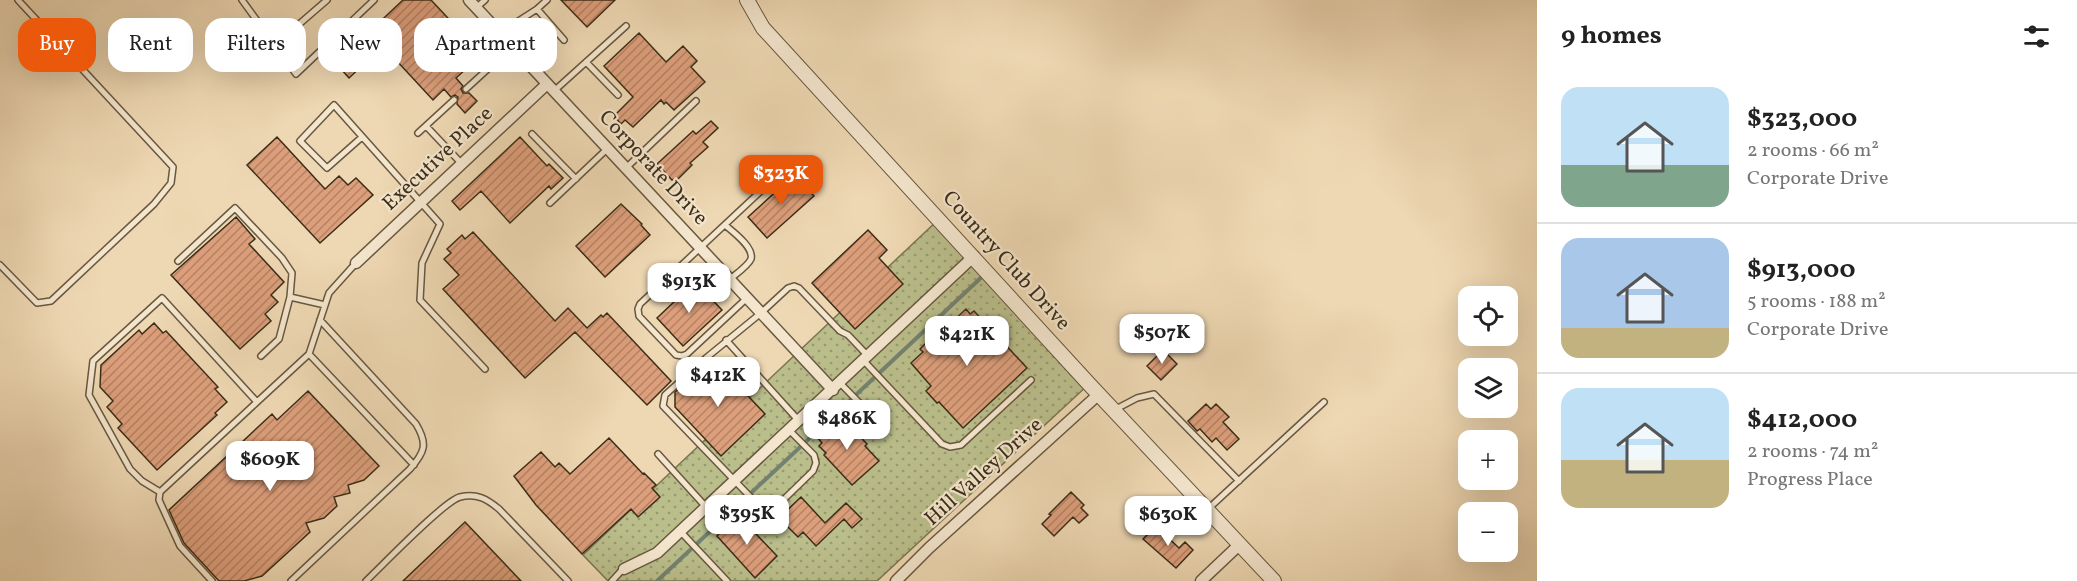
<!DOCTYPE html>
<html lang="en">
<head>
<meta charset="utf-8">
<style>
	:root { --surface:#fff; --page:#f2f2f2; --text:#222; --muted:#767676; --line:#e0e0e0; --accent:#ea580c }
	body { margin:0; font-family:Vollkorn,serif; background:var(--page); color:var(--text); height:100vh; display:flex; flex-direction:column; font-size:22px; white-space:nowrap }
	* { box-sizing:border-box; margin:0 }
	p { font-size:20px; color:var(--muted) }
	.icon { flex:none; width:33px; height:33px; fill:none; stroke:currentColor; stroke-width:2; stroke-linecap:round; stroke-linejoin:round }
	.map { position:relative; flex:1; overflow:hidden }
	.sheet { display:flex; flex-direction:column; background:var(--surface); width:540px }
	.sheet>* { flex:none }
	.banner { position:absolute; left:18px; top:18px; width:570px; height:54px; display:flex; gap:12px }
	.fabs { position:absolute; left:1458px; top:286px; display:grid; gap:12px }
	.fabs a { display:grid; place-items:center; width:60px; height:60px; border-radius:12px; background:var(--surface); box-shadow:0 6px 24px #0002; font-size:30px }
	.price { position:absolute; translate:-50% -51px; padding:0 14px; border-radius:12px; background:#fff; color:#222; font-size:20px; line-height:39px; filter:drop-shadow(0 2px 3px #0008) }
	.price::after { content:''; position:absolute; left:50%; top:36px; width:18px; height:14px; margin-left:-9px; background:inherit; clip-path:polygon(0 0,100% 0,50% 100%) }
	.price.current { background:var(--accent); color:#fff }
	ul { padding:0; list-style:none }
	li { display:flex; align-items:center; gap:18px; height:150px; padding:0 24px }
	li+li { border-top:2px solid var(--line) }
	li span { display:grid; place-items:center; flex:none; width:168px; height:120px; border-radius:18px; color:#555 }
	li>.icon { margin-inline-start:auto }
	span .icon { width:72px; height:72px; fill:#fffc; stroke-width:1 }
	li b { font-size:26px }
	h2 { display:flex; justify-content:space-between; align-items:center; height:72px; padding:0 24px; font-size:26px }
	.chip { padding:0 21px; border-radius:18px; background:var(--surface); box-shadow:0 6px 24px #0002; font-size:21px; line-height:54px }
	.chip.current { background:var(--accent); color:#fff }
	main { display:flex; flex:1; min-height:0 }
	.map>svg:first-child { display:block }
	.park { fill:url(#park-dots); stroke:#7a7652; stroke-width:1.5 }
	.lines { fill:none; stroke-linecap:round; stroke-linejoin:round }
	.stream { stroke:#738270; stroke-width:4 }
	.building { fill:url(#building-hatch); stroke:#3b2d18; stroke-width:1.5 }
	.service-casing { stroke:#68583f; stroke-width:8 }
	.minor-casing { stroke:#68583f; stroke-width:13 }
	.tertiary-casing { stroke:#68583f; stroke-width:16 }
	.service { stroke:#f4e6ce; stroke-width:5 }
	.minor { stroke:#f4e6ce; stroke-width:10 }
	.tertiary { stroke:#f4e6ce; stroke-width:14 }
	.labels { text-anchor:middle; dominant-baseline:central; stroke-width:4.5; stroke-linejoin:round; paint-order:stroke }
	.street-label { font-size:21px; fill:#3b2d18; stroke:#f4e6ce }
</style>
</head>
<body>
<main>
<div class="map">
<svg width="1537" height="581" viewBox="0 0 1537 581">
	<defs>
		<pattern id="park-dots" width="8" height="8" patternUnits="userSpaceOnUse" patternTransform="scale(1.5)"><rect width="8" height="8" fill="#babe8b"/><path d="M2 2h.1M6 6h.1" fill="none" stroke="#989b71" stroke-width="1.8" stroke-linecap="round"/></pattern>
		<pattern id="building-hatch" width="6" height="6" patternUnits="userSpaceOnUse" patternTransform="scale(1.5)"><rect width="6" height="6" fill="#dd9f7b"/><path d="M-1 1l2-2M0 6l6-6M5 7l2-2" fill="none" stroke="#b48264"/></pattern>
	</defs>
	<rect width="100%" height="100%" fill="#eed8b3"/>
	<filter id="stains"><feTurbulence type="fractalNoise" baseFrequency=".00333" numOctaves="4"/><feColorMatrix values="0 0 0 0 .2 0 0 0 0 .09 0 0 0 0 .02 0 0 0 .5 -.17"/></filter>
	<radialGradient id="worn" r=".72"><stop offset=".6" stop-color="#630" stop-opacity="0"/><stop offset="1" stop-color="#630" stop-opacity=".3"/></radialGradient>
	<path class="park" d="M939 219 1089 384 877 581H608L583 555Z"/>
	<g class="lines">
		<path class="stream" d="M657 581 985 274"/>
	</g>
	<path class="building" d="M403 0H431L476 48 473 52 478 58 456 78 463 86 461 89 463 93H469L477 101 465 113 457 104 458 97 455 95 451 97 444 89 433 100 383 46 349 78 341 69 374 38 369 32Z
		M561 0H615L587 27Z
		M639 33 666 62 683 46 697 61 691 67 705 82 674 110 666 102 664 104 661 100 633 127 625 120 621 124 614 116 633 97 604 66Z
		M711 121 718 128 703 142 708 147 690 163 692 165 676 181 674 179 672 180 657 164 693 131 696 134Z
		M277 137 325 189 339 176 348 185 356 178 373 195 320 243 247 165Z
		M520 137 547 166 549 164 563 178 551 189 549 186 510 223 481 191 460 210 452 201Z
		M794 175 814 196 767 238 748 217Z
		M621 204 642 224 641 225 650 235 605 277 576 246Z
		M236 217 255 239 249 244 284 282 271 295 278 302 265 314 271 321 240 349 171 275Z
		M868 230 887 250 879 258 903 284 855 329 812 283Z
		M473 232 555 321 568 308 587 328 601 315 603 317 607 313 671 381 647 405 575 332 525 378 443 289 459 275 444 259 451 253 447 249 462 235 465 239Z
		M695 282 722 310 683 346 657 318Z
		M966 309 970 314 974 311 1027 368 963 428 939 402 937 403 926 391 931 386 911 363 923 352 920 349 932 337 934 339Z
		M154 323 163 333 166 331 218 387 215 389 227 402 215 413 217 415 157 470 118 428 122 424 107 407 113 401 100 387 101 365 139 330 142 334Z
		M1163 350 1177 364 1161 380 1147 366Z
		M715 361 765 414 721 456 675 407V392L679 389 681 392Z
		M308 391 379 466 364 480 348 485 350 493 334 497 337 506 324 518 306 523 310 532 262 576 244 581H219L184 543 169 510 272 414 277 420Z
		M1206 404 1211 409 1216 404 1229 417 1223 422 1239 439 1227 450 1216 438 1212 442 1200 429 1197 431 1188 421Z
		M838 417 847 427 849 425 867 444 865 446 879 461 852 485 824 455 826 453 819 446 822 443 817 437Z
		M609 438 643 474 644 473 656 485 652 488 660 497 638 517 631 509 582 554 536 505 514 476 541 452 555 467 559 463 570 474Z
		M1071 492 1084 505 1081 508 1088 515 1079 523 1073 517 1054 536 1042 524 1051 515 1049 514Z
		M801 497 825 523 846 503 862 519 852 528 844 519 816 546 803 532 798 537 779 518Z
		M737 514 777 556 755 578 717 536Z
		M465 522 521 581H403Z
		M1156 526 1179 548 1185 542 1193 550 1176 568 1143 539Z"/>
	<g class="lines">
		<defs>
			<path id="service" d="M242 0 296 74 374 0
				M476 8 485 0
				M537 9 564 40
				M500 33 537 9 547 0
				M275 45 327 0
				M586 62 618 95
				M466 89 490 67
				M554 91 626 26
				M426 126 462 164
				M418 133 454 100
				M532 134 576 179
				M362 137 327 168 300 141 334 105 440 224 422 263 420 300 485 369
				M626 168 696 101
				M550 203 607 149
				M725 225C733 232 754 247 751 259 748 266 736 274 730 279
				M178 261 235 208 282 258 292 273 290 297
				M0 265 37 303 51 301 154 204 171 183 173 167 18 0
				M747 298 687 354 682 356 676 355 639 316 638 309 640 304 762 190
				M726 340 799 421
				M309 354 414 465
				M261 356 279 339 290 297 325 305
				M863 360 942 444 950 447 961 445 1031 380
				M840 383 879 423
				M1116 409 1137 398 1154 394 1239 481
				M789 430 814 455 816 463 813 471 775 508 767 509 760 507 663 406 665 395 706 358 761 313 788 288 794 286 799 288 840 331 848 335 868 356
				M658 454 706 507
				M160 492 142 481 130 469 89 395 93 361 162 298 257 402 309 354 329 293 356 263
				M1208 509 1324 402
				M680 531 727 581
				M212 581 180 546 159 500 160 492 257 402
				M291 581 410 469C425 452 428 444 416 424L320 320
				M366 581C383 565 444 501 460 497 477 493 487 499 499 509L568 581
				M612 581 623 569"/>
			<path id="minor" d="M469 0 833 390
				M356 263 547 84
				M624 569 657 553 974 256
				M896 581 929 548 1099 394
				M1201 581 1239 545"/>
			<path id="tertiary" d="M747 0 763 28 1089 384 1274 581"/>
		</defs>
		<use href="#service" class="service-casing"/>
		<use href="#minor" class="minor-casing"/>
		<use href="#tertiary" class="tertiary-casing"/>
		<use href="#service" class="service"/>
		<use href="#minor" class="minor"/>
		<use href="#tertiary" class="tertiary"/>
	</g>
	<g class="labels">
		<g class="street-label">
			<text transform="translate(438 159) rotate(-43)">Executive Place</text>
			<text transform="translate(653 168) rotate(47)">Corporate Drive</text>
			<text transform="translate(1006 261) rotate(48)">Country Club Drive</text>
			<text transform="translate(984 472) rotate(-42)">Hill Valley Drive</text>
		</g>
	</g>
	<rect width="100%" height="100%" filter="url(#stains)"/>
	<rect width="100%" height="100%" fill="url(#worn)"/>
</svg>
<div class="fabs">
<a><svg class="icon" aria-label="locate" viewBox="0 0 24 24"><circle cx="12" cy="12" r="6"/><path d="M12 2v4M12 18v4M2 12h4M18 12h4"/></svg></a>
<a><svg class="icon" aria-label="layers" viewBox="0 0 24 24"><path d="M12 4l9 5-9 5-9-5zM3 14l9 5 9-5"/></svg></a>
<a>+</a>
<a>−</a>
</div>
<b class="price current" style="left:781px;top:206px">$323K</b>
<b class="price" style="left:689px;top:314px">$913K</b>
<b class="price" style="left:1162px;top:365px">$507K</b>
<b class="price" style="left:967px;top:367px">$421K</b>
<b class="price" style="left:718px;top:408px">$412K</b>
<b class="price" style="left:847px;top:451px">$486K</b>
<b class="price" style="left:270px;top:492px">$609K</b>
<b class="price" style="left:747px;top:546px">$395K</b>
<b class="price" style="left:1168px;top:547px">$630K</b>
<div class="banner">
<a class="chip current">Buy</a>
<a class="chip">Rent</a>
<a class="chip">Filters</a>
<a class="chip">New</a>
<a class="chip">Apartment</a>
</div>
</div>
<section class="sheet">
<h2>9 homes<svg class="icon" aria-label="filters" viewBox="0 0 24 24"><path d="M4 7h16M4 17h16"/><circle cx="9" cy="7" r="2"/><circle cx="15" cy="17" r="2"/></svg></h2>
<ul>
<li><span style="background:linear-gradient(#bfe0f5 65%,#7fa58c 0)"><svg class="icon" aria-label="home" viewBox="0 0 24 24"><path d="M3 11l9-7 9 7M6 9v11h12V9"/></svg></span><div><b>$323,000</b><p>2 rooms · 66 m²</p><p>Corporate Drive</p></div></li>
<li><span style="background:linear-gradient(#a9c7e8 75%,#c2b280 0)"><svg class="icon" aria-label="home" viewBox="0 0 24 24"><path d="M3 11l9-7 9 7M6 9v11h12V9"/></svg></span><div><b>$913,000</b><p>5 rooms · 188 m²</p><p>Corporate Drive</p></div></li>
<li><span style="background:linear-gradient(#bfe0f5 60%,#c2b280 0)"><svg class="icon" aria-label="home" viewBox="0 0 24 24"><path d="M3 11l9-7 9 7M6 9v11h12V9"/></svg></span><div><b>$412,000</b><p>2 rooms · 74 m²</p><p>Progress Place</p></div></li>
</ul>
</section>
</main>
</body>
</html>
